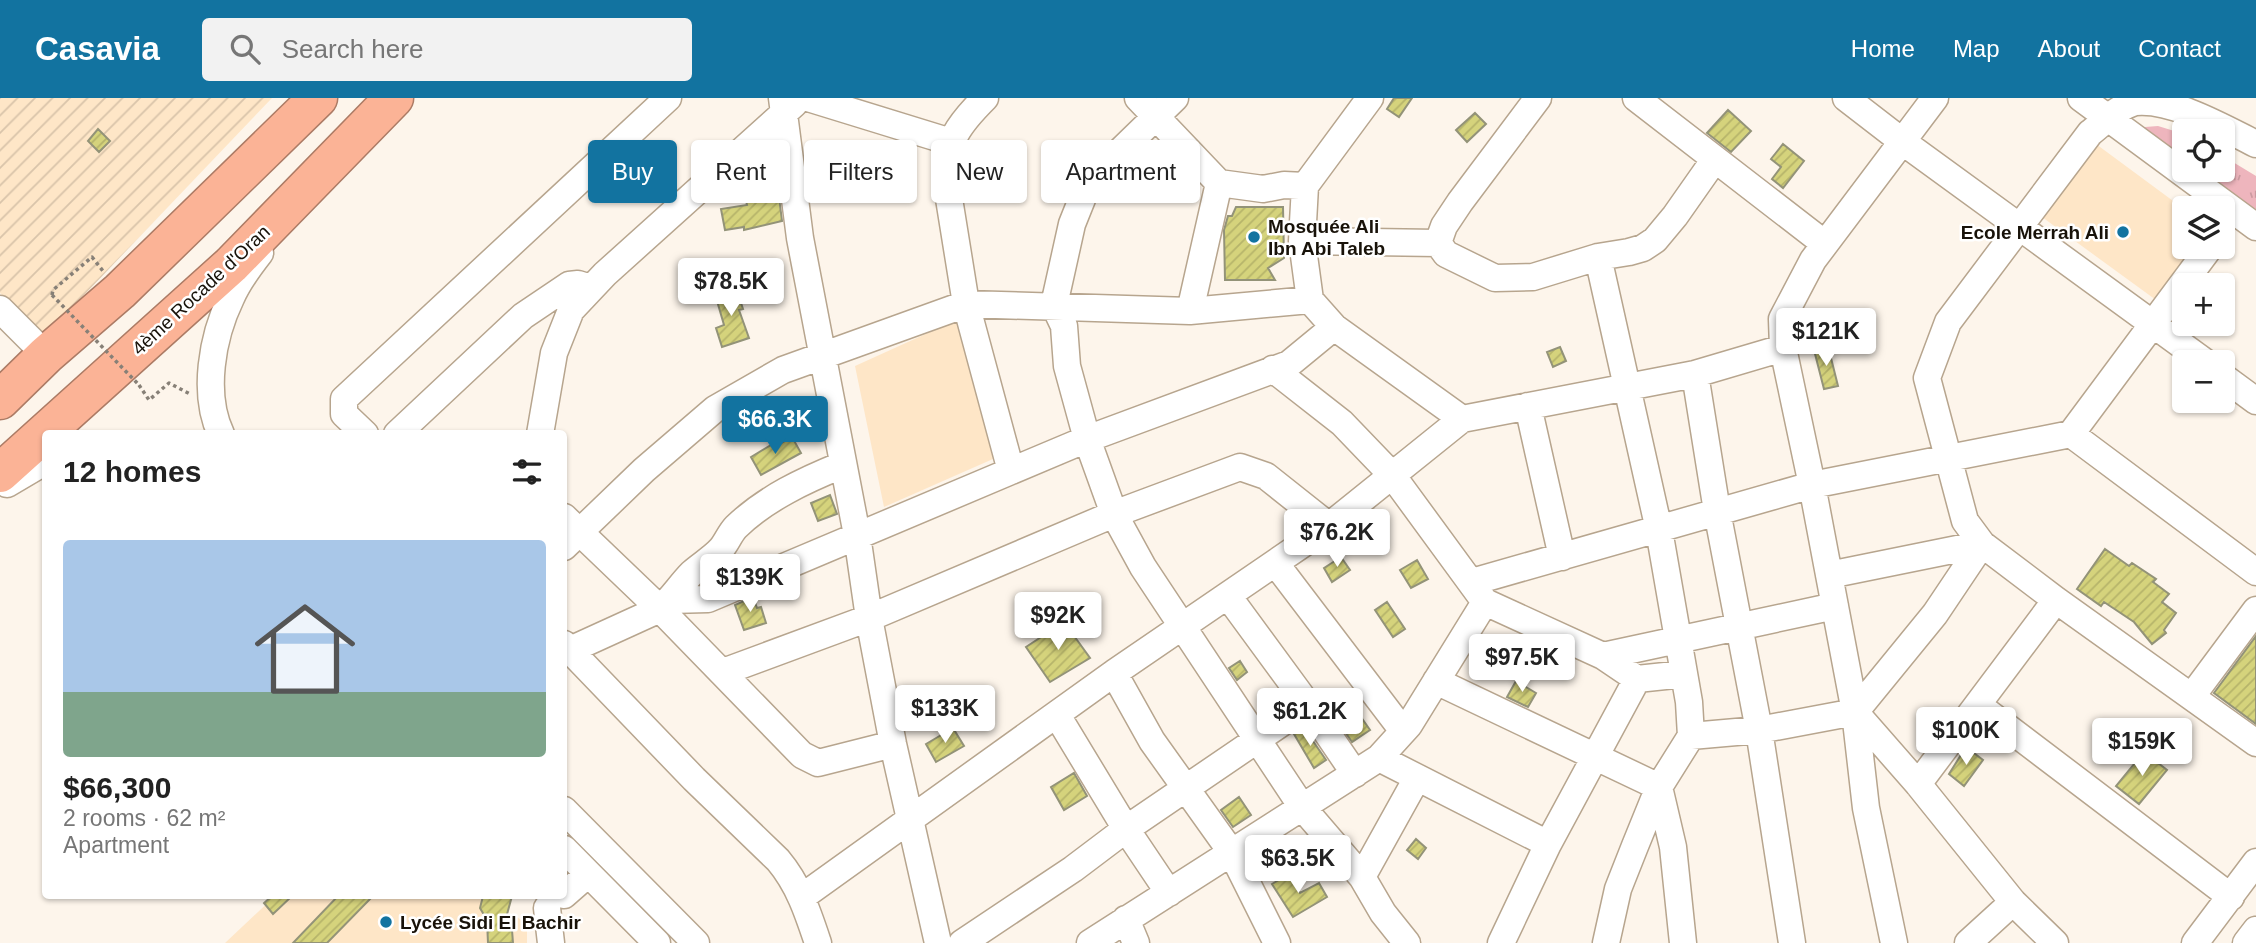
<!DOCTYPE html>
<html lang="en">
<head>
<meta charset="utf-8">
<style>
	:root { --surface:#fff; --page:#f2f2f2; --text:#222; --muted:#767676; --line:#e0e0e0; --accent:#1273a0 }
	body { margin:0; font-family:Arial,sans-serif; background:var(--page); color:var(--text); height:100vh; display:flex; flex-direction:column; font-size:26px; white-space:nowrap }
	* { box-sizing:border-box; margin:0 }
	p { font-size:23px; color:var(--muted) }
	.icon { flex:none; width:38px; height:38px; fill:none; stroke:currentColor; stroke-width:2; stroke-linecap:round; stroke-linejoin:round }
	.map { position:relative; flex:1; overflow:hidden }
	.details { position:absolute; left:42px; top:332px; width:525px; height:469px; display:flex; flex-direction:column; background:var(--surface); border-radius:7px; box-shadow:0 2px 5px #0004 }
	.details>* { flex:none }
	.hud { position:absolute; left:588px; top:42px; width:665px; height:63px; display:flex; gap:14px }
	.tools { position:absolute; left:2172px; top:21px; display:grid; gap:14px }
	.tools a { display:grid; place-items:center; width:63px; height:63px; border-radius:7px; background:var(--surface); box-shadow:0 2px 5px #0004; font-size:35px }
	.price { position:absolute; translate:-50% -60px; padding:0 16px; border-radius:7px; background:#fff; color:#222; font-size:23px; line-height:46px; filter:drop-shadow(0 2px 4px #0008) }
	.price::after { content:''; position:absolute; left:50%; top:42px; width:21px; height:16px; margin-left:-10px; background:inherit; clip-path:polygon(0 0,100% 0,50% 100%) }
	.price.selected { background:var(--accent); color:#fff }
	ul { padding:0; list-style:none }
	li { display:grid; align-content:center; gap:14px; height:371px; padding:0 21px }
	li+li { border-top:2px solid var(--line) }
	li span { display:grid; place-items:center; height:217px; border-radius:7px; color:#555 }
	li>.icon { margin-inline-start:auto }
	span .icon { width:126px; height:126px; fill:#fffc; stroke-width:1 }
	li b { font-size:30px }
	h2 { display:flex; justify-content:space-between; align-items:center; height:84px; padding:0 21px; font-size:30px }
	.chip { padding:0 24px; border-radius:7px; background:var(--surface); box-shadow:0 2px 5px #0004; font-size:24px; line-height:63px }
	.chip.selected { background:var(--accent); color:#fff }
	header { display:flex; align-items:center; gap:42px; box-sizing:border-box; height:98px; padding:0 35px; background:var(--accent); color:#fff }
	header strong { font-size:33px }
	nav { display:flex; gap:38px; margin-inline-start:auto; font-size:24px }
	.search { width:490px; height:63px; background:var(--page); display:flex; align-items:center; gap:18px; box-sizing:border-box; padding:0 24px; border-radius:7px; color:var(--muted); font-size:26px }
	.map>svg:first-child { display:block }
	.built { fill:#fee6c7 }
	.industrial { fill:url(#industrial-furrows) }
	.grass { fill:url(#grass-tufts) }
	.building { fill:url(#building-hatch); stroke:#939378; stroke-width:2 }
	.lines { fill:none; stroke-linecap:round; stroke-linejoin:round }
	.minor-casing { stroke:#b7a58e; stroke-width:29 }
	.highway-casing { stroke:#ac7b65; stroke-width:41 }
	.path { stroke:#878077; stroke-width:3.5; stroke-dasharray:3.5 3.5; stroke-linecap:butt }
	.minor { stroke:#fff; stroke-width:26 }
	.highway { stroke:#fbb396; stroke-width:38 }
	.path-bridge { stroke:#878077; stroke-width:3.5; stroke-dasharray:3.5 3.5; stroke-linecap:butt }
	.poi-dot { fill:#1273a0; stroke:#fff; stroke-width:2.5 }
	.labels { text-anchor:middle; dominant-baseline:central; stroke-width:5; stroke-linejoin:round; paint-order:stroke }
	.poi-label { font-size:19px; font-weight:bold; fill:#181209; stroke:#fff; text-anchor:start }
	.street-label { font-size:19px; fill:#181209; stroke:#fff }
</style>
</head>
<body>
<header>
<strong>Casavia</strong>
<div class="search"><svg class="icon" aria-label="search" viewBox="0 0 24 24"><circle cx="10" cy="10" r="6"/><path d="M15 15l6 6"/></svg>Search here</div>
<nav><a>Home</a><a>Map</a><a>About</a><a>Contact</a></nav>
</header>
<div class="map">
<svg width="2256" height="845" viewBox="0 0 2256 845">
	<defs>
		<pattern id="industrial-furrows" width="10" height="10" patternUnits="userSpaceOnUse" patternTransform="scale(1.75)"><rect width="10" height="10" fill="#fee6c7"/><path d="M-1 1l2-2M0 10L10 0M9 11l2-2" fill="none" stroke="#d9c4aa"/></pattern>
		<pattern id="grass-tufts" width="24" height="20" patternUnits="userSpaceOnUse" patternTransform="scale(1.75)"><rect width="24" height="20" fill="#eeb5bd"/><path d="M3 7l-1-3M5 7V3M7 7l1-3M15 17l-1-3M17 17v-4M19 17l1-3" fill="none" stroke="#cb9ba1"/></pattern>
		<pattern id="building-hatch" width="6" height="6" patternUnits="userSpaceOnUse" patternTransform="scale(1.75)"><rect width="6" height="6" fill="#d5d37c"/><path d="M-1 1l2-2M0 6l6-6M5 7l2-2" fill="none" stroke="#b6b46a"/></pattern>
	</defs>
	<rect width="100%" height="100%" fill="#fdf5eb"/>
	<path class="built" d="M2096 46 2184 111V149H2195L2156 202 2042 119Z
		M961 220 993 361 884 409 855 268Z
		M275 798H505V820L517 819 527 826V845H225Z"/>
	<path class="industrial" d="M0 0H272L44 239 0 195Z"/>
	<path class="grass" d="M2158 28 2184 36V71L2134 35 2145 29Z
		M2223 58 2256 78V123L2185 72H2222Z"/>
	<path class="building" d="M1394 0H1412L1399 19 1387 11Z
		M1728 12 1751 33 1731 54 1707 35Z
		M1475 15 1486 26 1467 44 1456 32Z
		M98 31 110 43 99 54 88 43Z
		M1783 46 1804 63 1783 90 1772 81 1781 69 1771 61Z
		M778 91 782 123 744 132V129L725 132 721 111 747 107 745 98Z
		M1236 109H1283L1284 160 1268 170 1275 182H1225L1224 132 1228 118H1232Z
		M736 190 743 211 739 212 749 240 722 249 716 230 724 227 715 196Z
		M1828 248 1838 288 1824 291 1814 252Z
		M1560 249 1566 263 1553 269 1547 254Z
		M792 339 801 355 761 377 751 359 776 344 778 347Z
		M830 397 837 416 818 423 811 405Z
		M1374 412 1381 421 1367 431 1361 422Z
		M2105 451 2129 468 2132 465 2156 481 2153 484 2169 496 2162 504 2176 515 2164 532 2166 535 2152 546 2134 524 2104 504 2101 508 2077 491Z
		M1341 459 1350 472 1332 484 1324 470Z
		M1417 462 1428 481 1411 490 1400 472Z
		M753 499 757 510 761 509 766 525 744 532 735 507Z
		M1387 504 1405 531 1393 539 1375 512Z
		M1064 524 1090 560 1050 584 1026 549Z
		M2256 538V626L2214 595Z
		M1240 563 1247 574 1237 582 1229 570Z
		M1516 583 1536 595 1528 609 1507 599Z
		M1354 609 1370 632 1352 644 1336 621Z
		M953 630 964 648 936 664 926 646Z
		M1304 630 1326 662 1314 670 1294 636Z
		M1966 649 1983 662 1964 688 1949 676Z
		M2144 654 2167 672 2139 706 2116 688Z
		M1074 675 1087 698 1064 712 1051 689Z
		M1239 699 1251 717 1233 729 1221 712Z
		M1416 741 1426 750 1418 761 1407 752Z
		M1289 776 1300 795 1319 785 1327 799 1293 819 1272 786Z
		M272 798H292L273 816 264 805Z
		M338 798H373L327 845H293Z
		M483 798H512L506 820 511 819 513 845H488L487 822 480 810Z"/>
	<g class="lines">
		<defs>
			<path id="minor" d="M782 0 800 140 857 437 869 520 893 646 938 845
				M808 0 951 44
				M985 0C958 27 946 43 946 82L966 206 1011 373
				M1138 0 1219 85 1190 213
				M1175 0 1104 69 1084 96 1072 126 1054 207 1064 228 1067 268 1087 341 1114 416 1143 469 1302 709 1362 779 1383 815 1407 845
				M1370 0 1305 88 1302 143 1310 202 1334 229 1462 321
				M1538 0 1460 104 1444 128 1438 145 1446 156 1495 180 1533 179 1598 159 1629 154 1643 150 1655 142 1675 118 1715 61
				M1636 0 1825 146
				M1846 0 1903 44 2205 264
				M2081 0 2256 129
				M2256 46C2224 30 2172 0 2135 4 2118 9 2104 24 2090 35L1948 224 1927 280 1965 423 1982 446 2056 502 2256 645
				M1219 85 1263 91 1284 87 1305 88
				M1302 143 1438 145
				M1598 159 1659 432 1689 604 1691 638 1659 689 1635 748 1618 791 1606 845
				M0 211 46 257
				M1273 271 1342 325 1392 377 1485 504 1603 558 1637 581 1684 576
				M1695 276 1717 413 1759 632 1792 845
				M2222 278 2256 303
				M1528 308 1562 459
				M221 336C202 296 212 239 231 200 238 184 249 169 260 155
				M365 336 344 316V301L668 0
				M397 336 523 218 569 187 578 186 591 190
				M540 336 554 255 571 212 605 176 794 6
				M2071 336 2210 149
				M7 386 46 363
				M564 419 660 511 802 657 818 665 893 646
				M564 449 644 372 715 311 783 272 966 206 1190 213 1310 202
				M1276 466 1403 633
				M1829 477 1982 446
				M1472 484 1812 387 2071 336 2256 474
				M1228 498 1308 607 1355 676
				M670 502 708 501 1087 341 1289 266 1334 229
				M564 546 694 681 778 762C799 787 808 815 818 845
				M570 552 660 511C672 500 681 486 692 475 701 467 713 460 721 451 727 444 730 435 736 429 766 400 805 382 842 367
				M1603 558 1835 508
				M723 574 869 520 1114 416 1240 369 1266 378 1329 428
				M1114 575 1152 643 1232 755 1277 845
				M1436 583 1659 689 1673 749 1683 845
				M2192 598 2256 512
				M1978 607 2231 799
				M1855 614 1918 686 2013 804 2055 845
				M1057 617 1126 731 1169 795
				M1691 638 1759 632 1855 614 1935 516 1982 446
				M1379 660 1548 746
				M1918 686 2056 502
				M564 712 696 845
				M564 751 657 845
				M1362 779 1417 680
				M564 797 588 776
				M802 799 1114 575 1329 428 1462 321 1695 276 1783 250
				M547 810 551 845
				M1126 821 1136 845
				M962 845 1073 771 1126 731 1308 607
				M1090 845 1379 660 1409 627 1485 504
				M1501 845 1548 746 1637 581
				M1894 845 1866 710 1855 614 1812 387 1783 250 1782 221 1813 162 1935 0
				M1968 845 2013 804
				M2195 845 2256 764
				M2246 845 2256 832"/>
			<path id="highway" d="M0 302 46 257 120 193 318 0
				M0 375 231 167 394 0"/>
		</defs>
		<use href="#minor" class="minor-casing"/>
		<use href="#highway" class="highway-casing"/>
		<path class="path" d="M52 197 53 192 92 159 103 173
			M139 287 149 302 169 285 190 296"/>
		<use href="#minor" class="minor"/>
		<use href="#highway" class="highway"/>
		<path class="path-bridge" d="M52 197 139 287"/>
	</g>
	<g class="poi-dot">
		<circle cx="2123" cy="134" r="7"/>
		<circle cx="1254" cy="139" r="7"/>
		<circle cx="386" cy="824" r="7"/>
	</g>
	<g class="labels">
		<g class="poi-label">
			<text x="1268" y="128">Mosquée Ali<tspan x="1268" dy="22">Ibn Abi Taleb</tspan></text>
			<text x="2109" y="134" text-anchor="end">Ecole Merrah Ali</text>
			<text x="400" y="824">Lycée Sidi El Bachir</text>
		</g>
		<g class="street-label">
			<text transform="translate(201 192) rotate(-43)">4ème Rocade d'Oran</text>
		</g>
	</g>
</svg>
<div class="tools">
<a><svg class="icon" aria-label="locate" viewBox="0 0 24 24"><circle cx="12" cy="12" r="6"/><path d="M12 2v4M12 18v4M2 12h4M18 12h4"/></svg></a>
<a><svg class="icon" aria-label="layers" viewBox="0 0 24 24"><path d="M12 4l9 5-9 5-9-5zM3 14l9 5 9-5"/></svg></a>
<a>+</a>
<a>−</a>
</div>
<b class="price" style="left:731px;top:220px">$78.5K</b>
<b class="price" style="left:1826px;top:270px">$121K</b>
<b class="price selected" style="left:775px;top:358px">$66.3K</b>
<b class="price" style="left:1337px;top:471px">$76.2K</b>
<b class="price" style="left:750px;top:516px">$139K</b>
<b class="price" style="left:1058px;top:554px">$92K</b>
<b class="price" style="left:1522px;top:596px">$97.5K</b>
<b class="price" style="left:945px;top:647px">$133K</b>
<b class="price" style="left:1310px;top:650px">$61.2K</b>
<b class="price" style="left:1966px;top:669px">$100K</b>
<b class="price" style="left:2142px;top:680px">$159K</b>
<b class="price" style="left:1298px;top:797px">$63.5K</b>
<div class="hud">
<a class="chip selected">Buy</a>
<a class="chip">Rent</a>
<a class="chip">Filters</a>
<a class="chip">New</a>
<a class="chip">Apartment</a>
</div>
<section class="details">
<h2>12 homes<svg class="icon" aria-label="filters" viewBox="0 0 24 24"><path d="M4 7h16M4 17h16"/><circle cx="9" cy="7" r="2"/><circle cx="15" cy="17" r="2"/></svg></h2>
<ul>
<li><span style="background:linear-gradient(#a9c7e8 70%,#7fa58c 0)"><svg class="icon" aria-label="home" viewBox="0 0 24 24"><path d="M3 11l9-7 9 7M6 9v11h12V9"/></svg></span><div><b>$66,300</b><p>2 rooms · 62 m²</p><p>Apartment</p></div></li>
</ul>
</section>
</div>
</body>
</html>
